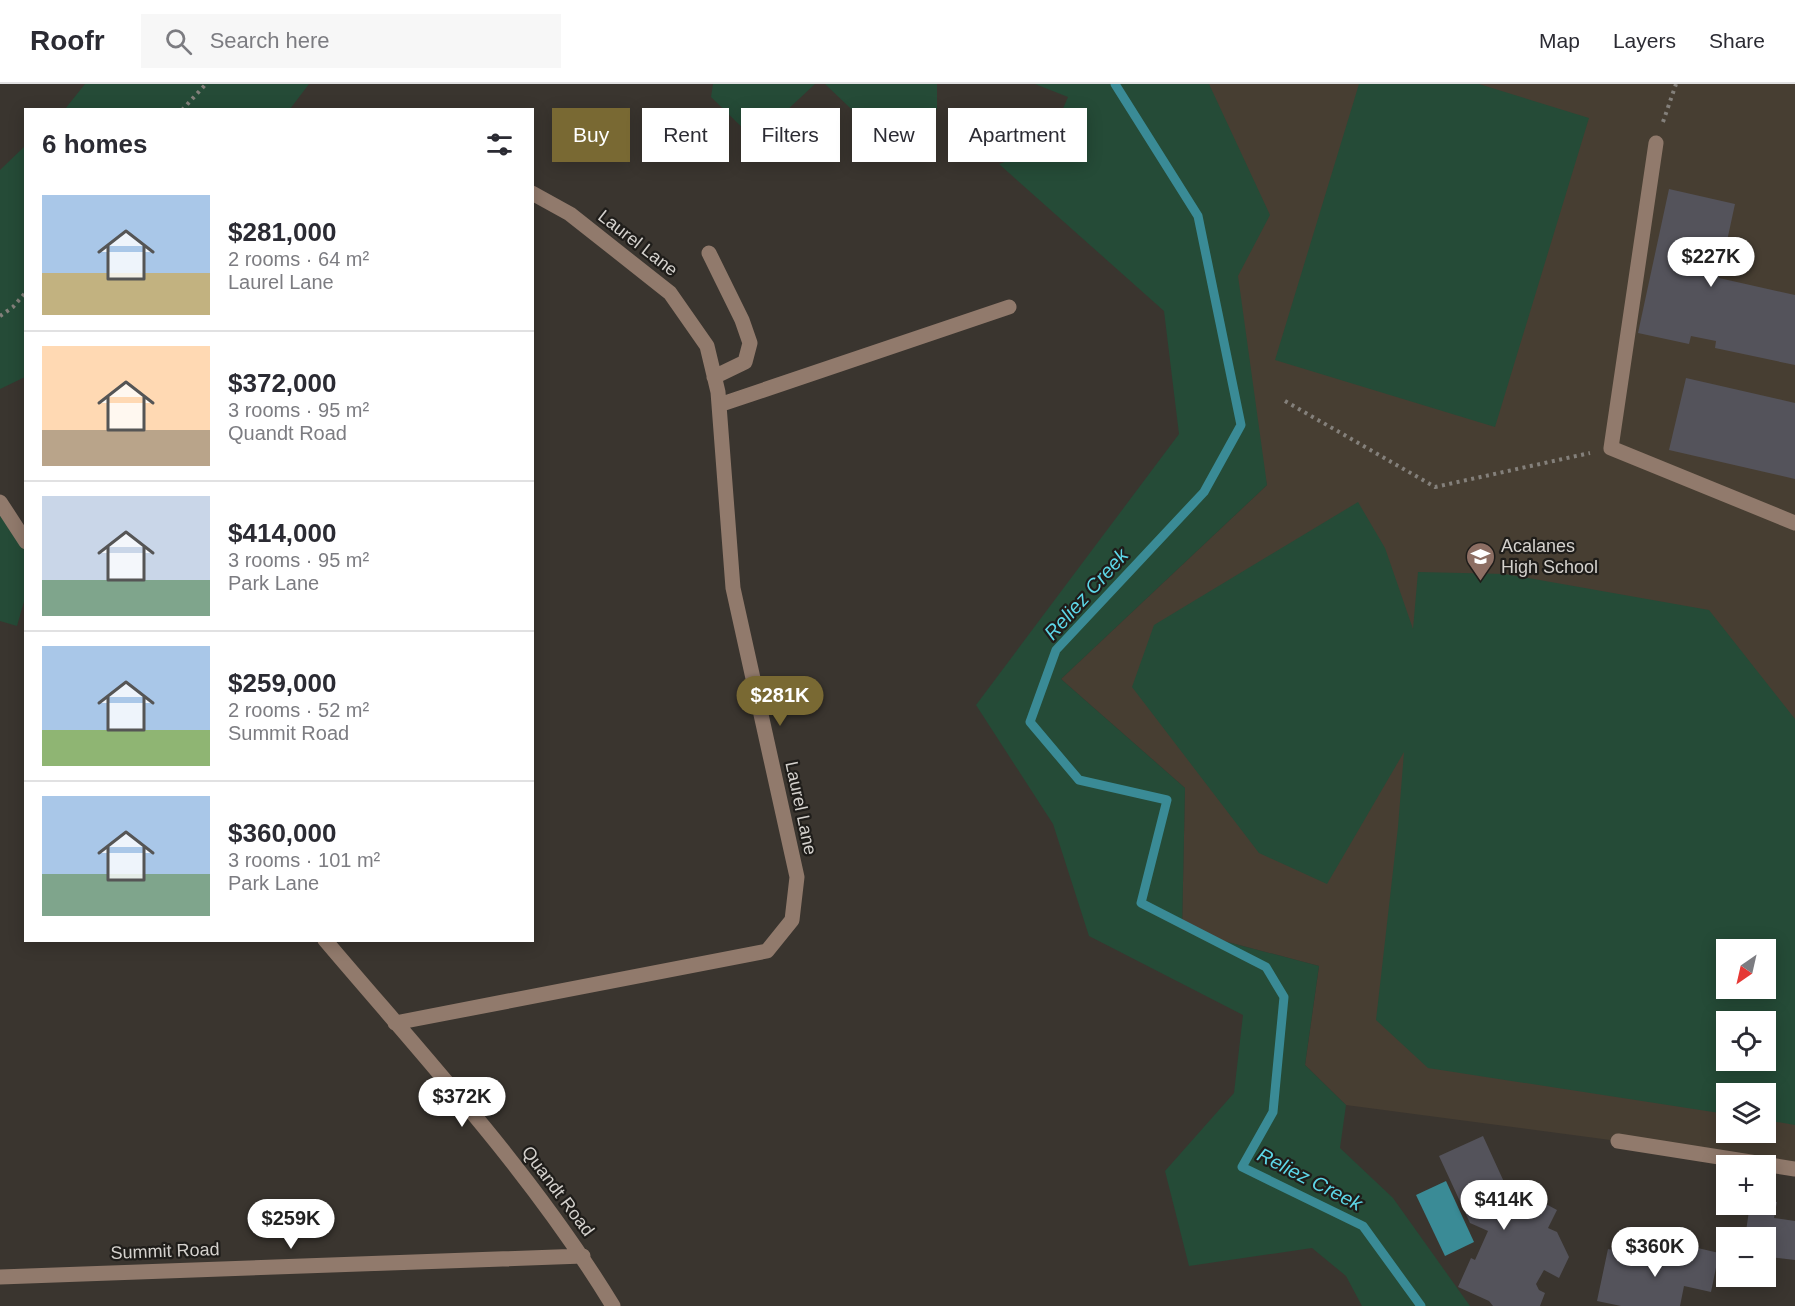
<!DOCTYPE html>
<html lang="en">
<head>
<meta charset="utf-8">
<style>
	:root { --surface:#fff; --page:#f7f7f7; --text:#2b2b33; --muted:#7c7c81; --line:#e1e1e2; --accent:#796933 }
	body { margin:0; font-family:Helvetica,sans-serif; background:var(--page); color:var(--text); height:100vh; display:flex; flex-direction:column; font-size:22px; white-space:nowrap }
	* { box-sizing:border-box; margin:0 }
	p { font-size:20px; color:var(--muted) }
	.icon { flex:none; width:33px; height:33px; fill:none; stroke:currentColor; stroke-width:2; stroke-linecap:round; stroke-linejoin:round }
	.map { position:relative; flex:1; overflow:hidden }
	.side { position:absolute; left:24px; top:24px; width:510px; height:834px; display:flex; flex-direction:column; background:var(--surface); border-radius:0px; box-shadow:0 3px 15px #0003 }
	.side>* { flex:none }
	.guide { position:absolute; left:552px; top:24px; width:570px; height:54px; display:flex; gap:12px }
	.needle { width:39px; rotate:214deg }
	.tools { position:absolute; left:1716px; top:855px; display:grid; gap:12px }
	.tools a { display:grid; place-items:center; width:60px; height:60px; border-radius:0px; background:var(--surface); box-shadow:0 3px 15px #0003; font-size:30px }
	.price { position:absolute; translate:-50% -51px; padding:0 14px; border-radius:21px; background:#fff; color:#222; font-size:20px; line-height:39px; filter:drop-shadow(0 2px 3px #0008) }
	.price::after { content:''; position:absolute; left:50%; top:36px; width:18px; height:14px; margin-left:-9px; background:inherit; clip-path:polygon(0 0,100% 0,50% 100%) }
	.price.active { background:var(--accent); color:#fff }
	ul { padding:0; list-style:none }
	li { display:flex; align-items:center; gap:18px; height:150px; padding:0 18px }
	li+li { border-top:2px solid var(--line) }
	li span { display:grid; place-items:center; flex:none; width:168px; height:120px; border-radius:0px; color:#555 }
	li>.icon { margin-inline-start:auto }
	span .icon { width:72px; height:72px; fill:#fffc; stroke-width:1 }
	li b { font-size:26px }
	h2 { display:flex; justify-content:space-between; align-items:center; height:72px; padding:0 18px; font-size:26px }
	.tag { padding:0 21px; border-radius:0px; background:var(--surface); box-shadow:0 3px 15px #0003; font-size:21px; line-height:54px }
	.tag.active { background:var(--accent); color:#fff }
	header { display:flex; align-items:center; gap:36px; box-sizing:border-box; height:84px; padding:0 30px; background:var(--surface); border-bottom:2px solid var(--line) }
	header strong { font-size:28px }
	nav { display:flex; gap:33px; margin-inline-start:auto; font-size:21px }
	.search { width:420px; height:54px; background:var(--page); display:flex; align-items:center; gap:15px; box-sizing:border-box; padding:0 21px; border-radius:0px; color:var(--muted); font-size:22px }
	.map>svg:first-child { display:block }
	.built { fill:#473e32; fill-rule:evenodd }
	.green { fill:#254b37; fill-rule:evenodd }
	.water { fill:#3a8b96 }
	.lines { fill:none; stroke-linecap:round; stroke-linejoin:round }
	.stream { stroke:#3a8b96; stroke-width:9 }
	.building { fill:#54535b }
	.path { stroke:#84807b; stroke-width:4; stroke-dasharray:3 4.5; stroke-linecap:butt }
	.minor { stroke:#917a6c; stroke-width:15 }
	.labels { text-anchor:middle; dominant-baseline:central; stroke-width:4.5; stroke-linejoin:round; paint-order:stroke }
	.street-label { font-size:18px; fill:#d4d1cd; stroke:#1f1d1a }
	.poi-label { font-size:18px; fill:#d4d1cd; stroke:#1f1d1a; text-anchor:start }
	.water-label { font-size:20px; font-style:italic; fill:#5dd6e7; stroke:#1f1d1a }
</style>
</head>
<body>
<header>
<strong>Roofr</strong>
<div class="search"><svg class="icon" aria-label="search" viewBox="0 0 24 24"><circle cx="10" cy="10" r="6"/><path d="M15 15l6 6"/></svg>Search here</div>
<nav><a>Map</a><a>Layers</a><a>Share</a></nav>
</header>
<div class="map">
<svg width="1795" height="1222" viewBox="0 0 1795 1222">
	<rect width="100%" height="100%" fill="#3a352f"/>
	<path class="built" d="M1176 0H1795V1085L1618 1057 1346 1021 1305 981 1319 882 1182 846 1185 704 1061 595 1267 401ZM1726 866H1766V904H1726ZM1726 938H1766V976H1726ZM1726 1010H1766V1048H1726Z"/>
	<path class="green" d="M85 0H309L290 25H65Z
		M713 0H815L755 56 711 13Z
		M825 0H937V25L868 41Z
		M1035 0H1209L1270 131 1238 192 1267 401 1061 595 1185 704 1182 846 1319 882 1305 981 1346 1021 1340 1064 1393 1114 1470 1222H1362L1346 1192 1312 1164 1189 1182 1165 1087 1234 1009 1243 931 1089 852 1053 740 976 621 1179 350 1164 227 999 80 1046 64 1068 13Z
		M1359 0H1479L1589 34 1495 343 1275 276Z
		M25 62V293L0 305V86Z
		M0 418 25 458V514L17 542 0 537Z
		M1358 418 1385 464 1413 545 1418 488 1505 490 1709 526 1795 635V1041L1766 1036V1010H1726V1030L1428 984 1376 936 1398 743 1404 668 1327 800 1259 769 1132 603 1154 541ZM1726 866H1766V904H1726ZM1726 938H1766V976H1726Z"/>
	<path class="water" d="M1446 1097 1474 1158 1445 1172 1416 1111Z"/>
	<g class="lines">
		<path class="stream" d="M1115 0 1198 132 1241 341 1204 408 1056 566 1030 638 1079 696 1167 716 1141 819 1266 883 1284 913 1273 1028 1242 1083 1363 1142 1421 1222"/>
	</g>
	<path class="building" d="M1669 105 1735 120 1719 194 1795 211V281L1715 264 1716 257 1691 252 1689 260 1638 249Z
		M1686 294 1795 319V395L1669 366Z
		M1483 1052 1510 1111 1520 1106 1557 1126 1548 1144 1557 1148 1569 1173 1559 1194 1544 1186 1536 1200 1539 1206 1545 1209 1540 1222H1493L1489 1217 1458 1203 1471 1174 1475 1176 1488 1147 1470 1139 1439 1072Z
		M1766 1116 1777 1118 1774 1134 1795 1137V1176L1769 1173 1768 1181H1766V1154H1745L1750 1120H1766Z
		M1685 1161 1719 1169 1711 1208 1684 1202 1680 1222H1621L1597 1217 1608 1165 1681 1181Z"/>
	<g class="lines">
		<path class="path" d="M182 26 206 0
			M1663 38 1676 0
			M0 232 13 223 26 208
			M1285 317 1435 403 1590 369"/>
		<path class="minor" d="M1656 59 1611 364 1795 439
			M709 169 742 236 750 259 745 278 714 293
			M719 321 1009 223
			M0 418 26 458
			M325 856C425 974 533 1090 613 1222
			M395 939 767 867 792 836 797 793 733 504 718 308 707 262 670 209 570 130 532 109
			M1618 1057 1795 1085
			M0 1193 583 1172"/>
	</g>
	<defs>
		<symbol id="school-pin" viewBox="-11 -11 22 30"><path d="M0 17L-7.5 6A9.5 9.5 0 1 1 7.5 6Z" fill="#8d6e63" stroke="#1f1d1a"/><path d="M0-5L7-2L0 1L-7-2ZM-4 1L0 2.5L4 1V4Q0 6-4 4Z" fill="#fff"/></symbol>
	</defs>
	<g fill-rule="evenodd">
		<use href="#school-pin" x="1464" y="456" width="33" height="45"/>
	</g>
	<g class="labels">
		<g class="street-label">
			<text transform="translate(638 159) rotate(38)">Laurel Lane</text>
			<text transform="translate(801 724) rotate(78)">Laurel Lane</text>
			<text transform="translate(558 1107) rotate(53)">Quandt Road</text>
			<text transform="translate(165 1167) rotate(-2)">Summit Road</text>
		</g>
		<g class="poi-label">
			<text x="1501" y="462">Acalanes<tspan x="1501" dy="21">High School</tspan></text>
		</g>
		<g class="water-label">
			<text transform="translate(1086 510) rotate(-48)">Reliez Creek</text>
			<text transform="translate(1310 1095) rotate(27)">Reliez Creek</text>
		</g>
	</g>
</svg>
<div class="tools">
<a><svg class="needle" viewBox="-14 -14 28 28"><path d="M0-13l5 13h-10z" fill="#e53935"/><path d="M0 13l5-13h-10z" fill="#7c7c81"/></svg></a>
<a><svg class="icon" aria-label="locate" viewBox="0 0 24 24"><circle cx="12" cy="12" r="6"/><path d="M12 2v4M12 18v4M2 12h4M18 12h4"/></svg></a>
<a><svg class="icon" aria-label="layers" viewBox="0 0 24 24"><path d="M12 4l9 5-9 5-9-5zM3 14l9 5 9-5"/></svg></a>
<a>+</a>
<a>−</a>
</div>
<b class="price" style="left:1711px;top:204px">$227K</b>
<b class="price active" style="left:780px;top:643px">$281K</b>
<b class="price" style="left:462px;top:1044px">$372K</b>
<b class="price" style="left:1504px;top:1147px">$414K</b>
<b class="price" style="left:291px;top:1166px">$259K</b>
<b class="price" style="left:1655px;top:1194px">$360K</b>
<div class="guide">
<a class="tag active">Buy</a>
<a class="tag">Rent</a>
<a class="tag">Filters</a>
<a class="tag">New</a>
<a class="tag">Apartment</a>
</div>
<section class="side">
<h2>6 homes<svg class="icon" aria-label="filters" viewBox="0 0 24 24"><path d="M4 7h16M4 17h16"/><circle cx="9" cy="7" r="2"/><circle cx="15" cy="17" r="2"/></svg></h2>
<ul>
<li><span style="background:linear-gradient(#a9c7e8 65%,#c2b280 0)"><svg class="icon" aria-label="home" viewBox="0 0 24 24"><path d="M3 11l9-7 9 7M6 9v11h12V9"/></svg></span><div><b>$281,000</b><p>2 rooms · 64 m²</p><p>Laurel Lane</p></div></li>
<li><span style="background:linear-gradient(#ffd9b3 70%,#b9a48a 0)"><svg class="icon" aria-label="home" viewBox="0 0 24 24"><path d="M3 11l9-7 9 7M6 9v11h12V9"/></svg></span><div><b>$372,000</b><p>3 rooms · 95 m²</p><p>Quandt Road</p></div></li>
<li><span style="background:linear-gradient(#c9d6e8 70%,#7fa58c 0)"><svg class="icon" aria-label="home" viewBox="0 0 24 24"><path d="M3 11l9-7 9 7M6 9v11h12V9"/></svg></span><div><b>$414,000</b><p>3 rooms · 95 m²</p><p>Park Lane</p></div></li>
<li><span style="background:linear-gradient(#a9c7e8 70%,#8fb573 0)"><svg class="icon" aria-label="home" viewBox="0 0 24 24"><path d="M3 11l9-7 9 7M6 9v11h12V9"/></svg></span><div><b>$259,000</b><p>2 rooms · 52 m²</p><p>Summit Road</p></div></li>
<li><span style="background:linear-gradient(#a9c7e8 65%,#7fa58c 0)"><svg class="icon" aria-label="home" viewBox="0 0 24 24"><path d="M3 11l9-7 9 7M6 9v11h12V9"/></svg></span><div><b>$360,000</b><p>3 rooms · 101 m²</p><p>Park Lane</p></div></li>
</ul>
</section>
</div>
</body>
</html>
